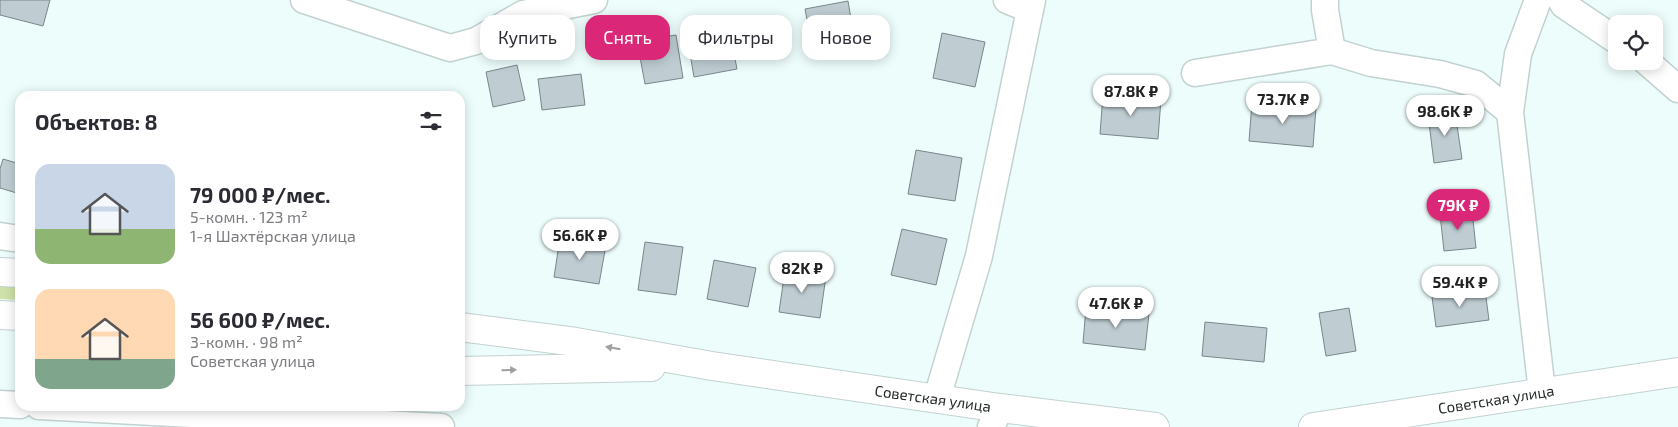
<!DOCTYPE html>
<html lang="ru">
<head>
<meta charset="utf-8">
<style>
	:root { --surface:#fff; --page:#f7f7f7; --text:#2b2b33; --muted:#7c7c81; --accent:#db2777 }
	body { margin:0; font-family:"Exo 2",sans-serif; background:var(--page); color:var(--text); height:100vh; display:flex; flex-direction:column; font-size:19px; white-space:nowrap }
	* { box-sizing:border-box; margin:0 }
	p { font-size:16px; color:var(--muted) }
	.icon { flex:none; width:28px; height:28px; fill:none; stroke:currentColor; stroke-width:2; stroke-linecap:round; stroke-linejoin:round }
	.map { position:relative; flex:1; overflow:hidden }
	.panel { position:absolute; left:15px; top:91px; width:450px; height:320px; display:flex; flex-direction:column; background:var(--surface); border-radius:15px; box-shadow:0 2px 12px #0003 }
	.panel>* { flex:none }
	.banner { position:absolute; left:480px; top:15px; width:475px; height:45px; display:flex; gap:10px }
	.buttons { position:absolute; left:1608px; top:15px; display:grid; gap:10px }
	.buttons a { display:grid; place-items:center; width:55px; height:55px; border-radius:10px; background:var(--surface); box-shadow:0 2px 12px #0003; font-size:25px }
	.price { position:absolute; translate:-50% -42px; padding:0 11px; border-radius:18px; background:#fff; color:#222; font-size:16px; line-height:32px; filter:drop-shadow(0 1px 2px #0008) }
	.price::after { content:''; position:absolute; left:50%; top:30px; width:15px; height:11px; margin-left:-8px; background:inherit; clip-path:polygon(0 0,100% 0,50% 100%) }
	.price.current { background:var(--accent); color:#fff }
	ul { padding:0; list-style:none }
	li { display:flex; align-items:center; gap:15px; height:125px; padding:0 20px }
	li span { display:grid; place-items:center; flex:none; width:140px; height:100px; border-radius:15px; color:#555 }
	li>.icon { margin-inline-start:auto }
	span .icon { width:60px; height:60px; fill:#fffc; stroke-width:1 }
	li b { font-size:21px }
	h2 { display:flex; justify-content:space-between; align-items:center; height:60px; padding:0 20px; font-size:21px }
	.chip { padding:0 18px; border-radius:15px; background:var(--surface); box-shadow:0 2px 12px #0003; font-size:18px; line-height:45px }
	.chip.current { background:var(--accent); color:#fff }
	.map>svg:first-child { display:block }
	.green { fill:#cfe1aa }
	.building { fill:#bfcdd3; stroke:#79868b }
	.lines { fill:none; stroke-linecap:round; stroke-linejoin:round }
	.minor-casing { stroke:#c2d2d0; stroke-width:29 }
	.major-casing { stroke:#c2d2d0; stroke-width:30 }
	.minor { stroke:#fff; stroke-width:26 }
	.major { stroke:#fff; stroke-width:28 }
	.oneway { fill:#9da09f }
	.labels { text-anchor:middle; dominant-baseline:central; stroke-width:4; stroke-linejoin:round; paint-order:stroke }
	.street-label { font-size:15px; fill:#252b2a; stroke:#fff }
</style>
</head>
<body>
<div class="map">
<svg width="1678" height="427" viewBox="0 0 1678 427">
	<rect width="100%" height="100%" fill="#edfdfb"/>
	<path class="green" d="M0 286 20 287V300L0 299Z"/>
	<path class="building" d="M0 0H50L43 26 0 15Z
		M848 1 856 49 814 56 805 9Z
		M729 28 737 69 694 77 687 36Z
		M942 33 985 42 975 87 933 78Z
		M676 35 683 78 645 84 637 41Z
		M517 65 525 100 493 107 486 72Z
		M581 74 585 105 542 110 538 79Z
		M1103 95 1161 99 1158 139 1100 134Z
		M1252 103 1316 108 1313 147 1249 141Z
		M1455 112 1462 159 1434 163 1428 115Z
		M916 150 962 158 955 201 908 194Z
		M3 159 20 164V194L0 188V169Z
		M1472 210 1476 248 1444 251 1440 214Z
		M902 229 947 239 936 285 891 275Z
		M560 238 606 245 599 284 554 277Z
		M645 242 683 247 676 295 638 290Z
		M714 260 756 268 748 307 707 299Z
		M785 270 826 276 820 318 779 312Z
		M1485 290 1489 320 1436 327 1432 297Z
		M1086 308 1149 314 1145 350 1083 343Z
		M1349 308 1356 351 1326 356 1319 313Z
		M1205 322 1267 328 1264 362 1202 356Z"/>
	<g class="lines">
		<defs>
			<path id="minor" d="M304 0 450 48 476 41 523 14 594 0
				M1007 0 1029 9
				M1325 0V10L1332 51
				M1538 0 1518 54 1510 112 1542 392
				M1561 0 1564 5 1616 40
				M1646 61 1678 89
				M1195 73 1332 51 1371 63 1440 74 1476 84 1510 112
				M0 236 20 239
				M937 398 979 256 1032 0
				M0 404 20 405
				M39 406 441 427
				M991 427 1000 408"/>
			<path id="major" d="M0 272 20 273
				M0 315 20 316
				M460 327 576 342 712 366 1000 408 1155 427
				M460 371 651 367
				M1313 427 1678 372"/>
		</defs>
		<use href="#minor" class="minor-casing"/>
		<use href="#major" class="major-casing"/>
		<use href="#minor" class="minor"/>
		<use href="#major" class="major"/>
	</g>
	<defs><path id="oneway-solid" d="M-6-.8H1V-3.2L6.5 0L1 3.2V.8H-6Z" transform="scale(1.25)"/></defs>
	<g class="oneway">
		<use href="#oneway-solid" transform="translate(613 348) rotate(-170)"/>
		<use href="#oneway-solid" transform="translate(509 370) rotate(-1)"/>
	</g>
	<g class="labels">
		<g class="street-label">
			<text transform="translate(933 398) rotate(8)">Советская улица</text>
			<text transform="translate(1496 399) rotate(-9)">Советская улица</text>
		</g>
	</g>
</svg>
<div class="buttons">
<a><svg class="icon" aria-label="locate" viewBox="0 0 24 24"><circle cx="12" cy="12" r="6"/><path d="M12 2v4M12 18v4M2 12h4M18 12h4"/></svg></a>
</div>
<b class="price" style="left:1131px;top:117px">87.8K ₽</b>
<b class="price" style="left:1283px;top:125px">73.7K ₽</b>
<b class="price" style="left:1445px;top:137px">98.6K ₽</b>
<b class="price current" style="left:1458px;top:231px">79K ₽</b>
<b class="price" style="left:580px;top:261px">56.6K ₽</b>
<b class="price" style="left:802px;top:294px">82K ₽</b>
<b class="price" style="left:1460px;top:308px">59.4K ₽</b>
<b class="price" style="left:1116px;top:329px">47.6K ₽</b>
<div class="banner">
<a class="chip">Купить</a>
<a class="chip current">Снять</a>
<a class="chip">Фильтры</a>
<a class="chip">Новое</a>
</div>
<section class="panel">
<h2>Объектов: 8<svg class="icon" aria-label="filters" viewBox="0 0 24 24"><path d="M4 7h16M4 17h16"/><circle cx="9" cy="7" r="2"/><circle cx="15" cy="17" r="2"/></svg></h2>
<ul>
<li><span style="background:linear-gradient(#c9d6e8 65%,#8fb573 0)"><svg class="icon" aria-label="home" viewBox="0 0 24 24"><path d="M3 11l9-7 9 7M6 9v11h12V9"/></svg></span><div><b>79 000 ₽/мес.</b><p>5-комн. · 123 m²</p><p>1-я Шахтёрская улица</p></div></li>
<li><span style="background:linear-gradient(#ffd9b3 70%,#7fa58c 0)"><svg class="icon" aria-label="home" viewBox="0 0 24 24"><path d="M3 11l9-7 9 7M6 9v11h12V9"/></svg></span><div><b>56 600 ₽/мес.</b><p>3-комн. · 98 m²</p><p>Советская улица</p></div></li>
</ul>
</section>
</div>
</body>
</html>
